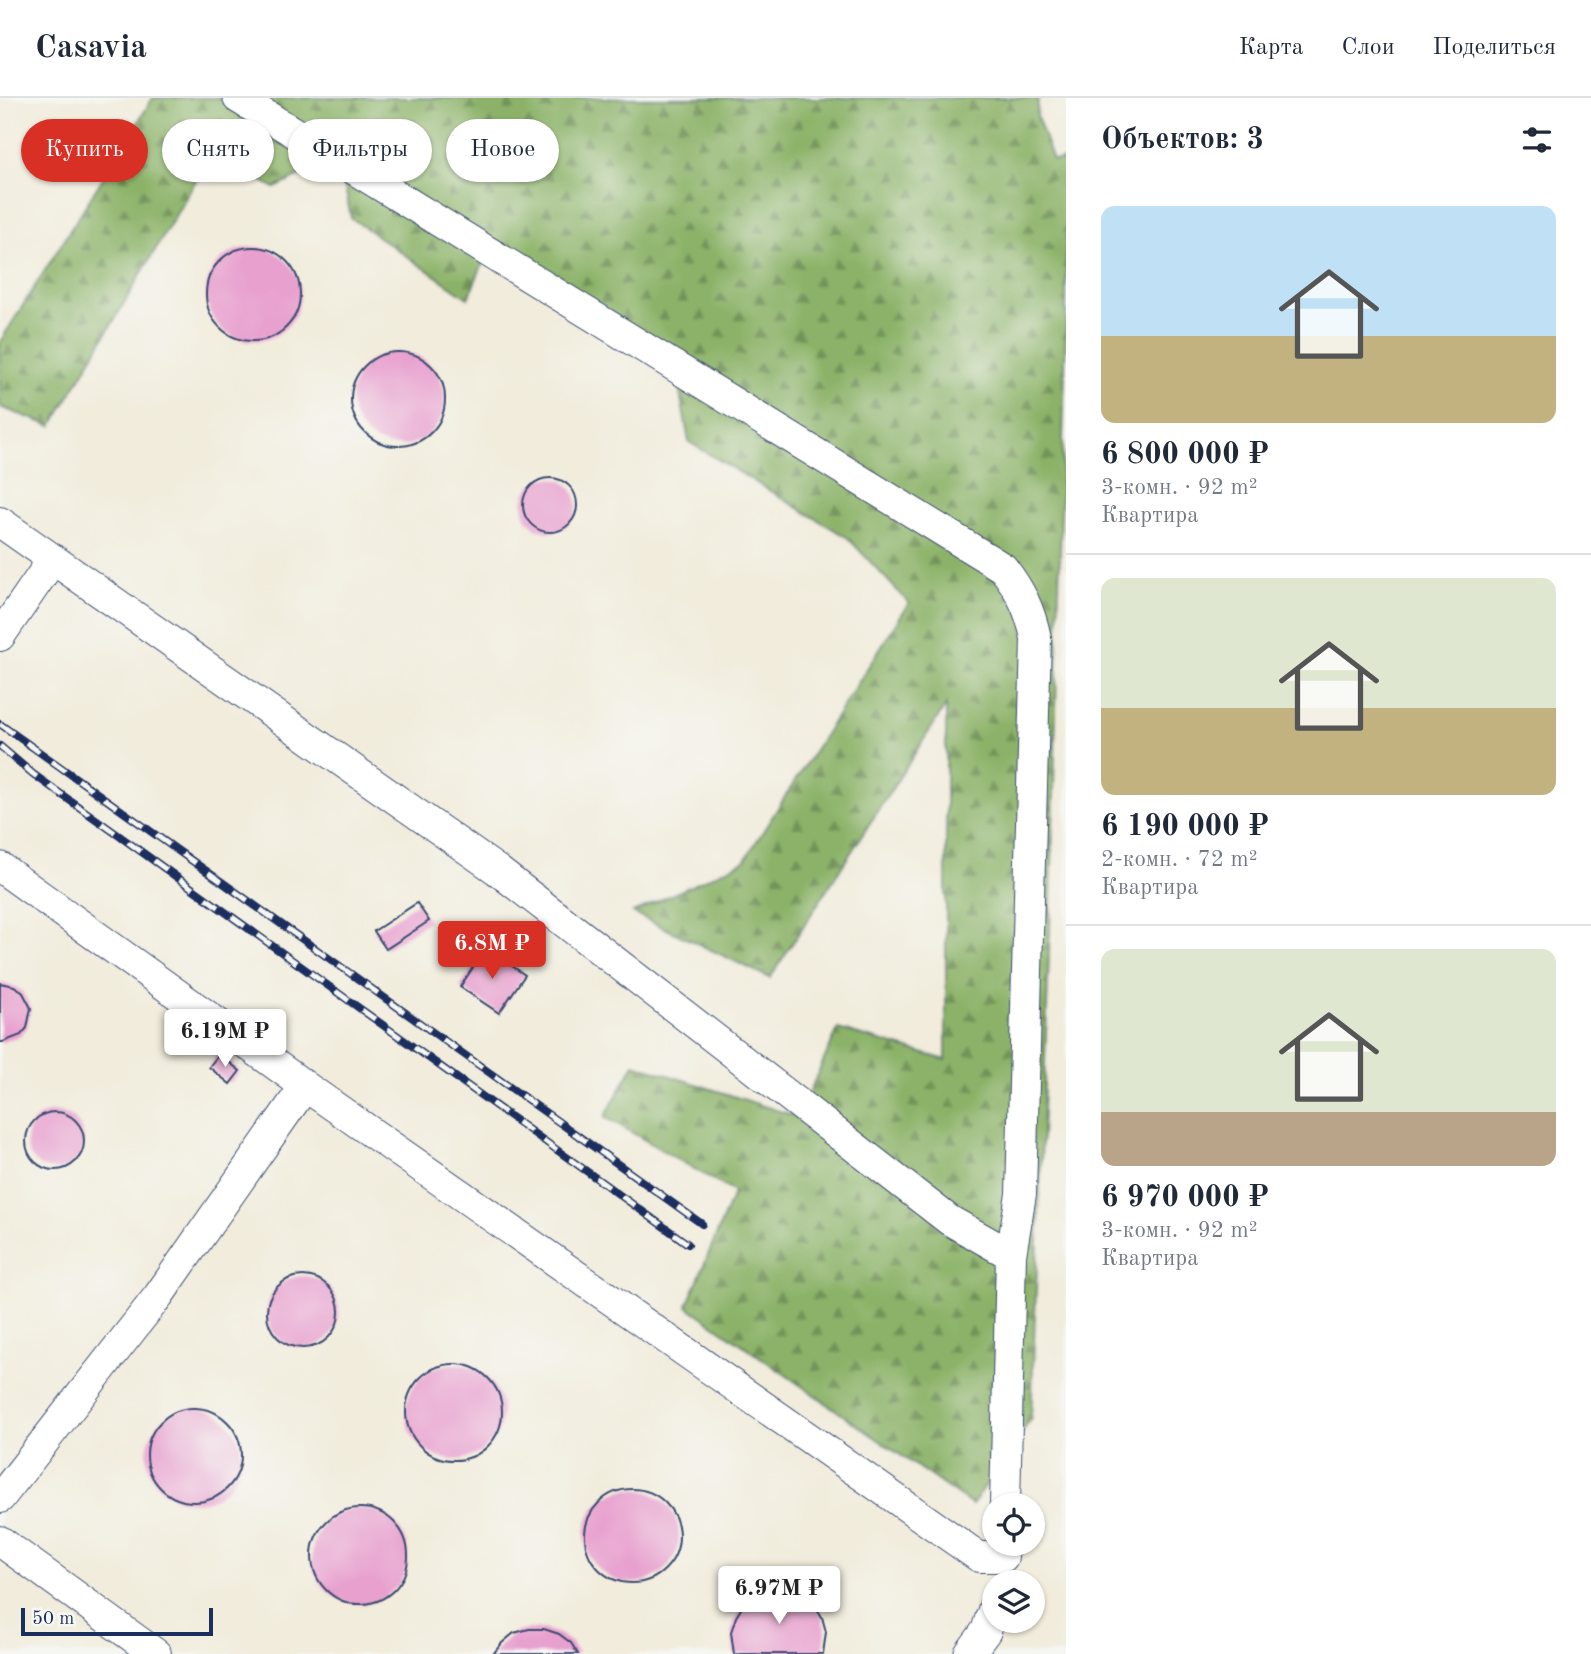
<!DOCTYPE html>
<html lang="ru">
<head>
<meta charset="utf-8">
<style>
	:root { --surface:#fff; --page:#f6f6f7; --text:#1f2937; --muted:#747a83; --line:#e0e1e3; --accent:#d93025 }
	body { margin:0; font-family:"Old Standard TT",serif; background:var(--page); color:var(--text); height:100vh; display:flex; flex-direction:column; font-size:26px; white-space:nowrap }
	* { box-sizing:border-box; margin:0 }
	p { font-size:23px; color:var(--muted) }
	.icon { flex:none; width:38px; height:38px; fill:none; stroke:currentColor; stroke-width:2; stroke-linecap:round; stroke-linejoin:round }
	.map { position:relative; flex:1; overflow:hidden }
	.drawer { display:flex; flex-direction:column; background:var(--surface); width:525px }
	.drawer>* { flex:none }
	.banner { position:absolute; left:21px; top:21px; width:665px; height:63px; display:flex; gap:14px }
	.tools { position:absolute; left:982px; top:1395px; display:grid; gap:14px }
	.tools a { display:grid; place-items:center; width:63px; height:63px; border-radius:50%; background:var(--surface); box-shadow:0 2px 5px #0004; font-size:35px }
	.scale { position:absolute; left:21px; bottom:18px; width:192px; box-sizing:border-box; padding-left:7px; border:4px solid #1b2f5e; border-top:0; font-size:19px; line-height:24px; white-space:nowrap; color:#1b2f5e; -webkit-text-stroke:5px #f6f6f2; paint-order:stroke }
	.price { position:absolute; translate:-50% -60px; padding:0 16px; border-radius:7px; background:#fff; color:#222; font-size:23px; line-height:46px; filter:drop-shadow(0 2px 4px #0008) }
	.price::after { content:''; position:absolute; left:50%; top:42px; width:21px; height:16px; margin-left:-10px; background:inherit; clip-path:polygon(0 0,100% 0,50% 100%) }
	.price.current { background:var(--accent); color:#fff }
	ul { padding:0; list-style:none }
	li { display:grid; align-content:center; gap:14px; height:371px; padding:0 35px }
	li+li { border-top:2px solid var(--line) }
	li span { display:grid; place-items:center; height:217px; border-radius:14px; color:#555 }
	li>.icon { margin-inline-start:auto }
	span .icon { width:126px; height:126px; fill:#fffc; stroke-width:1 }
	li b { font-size:30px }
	h2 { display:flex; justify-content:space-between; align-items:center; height:84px; padding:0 35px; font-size:30px }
	.tag { padding:0 24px; border-radius:32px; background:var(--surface); box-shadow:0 2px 5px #0004; font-size:24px; line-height:63px }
	.tag.current { background:var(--accent); color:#fff }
	header { display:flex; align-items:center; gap:42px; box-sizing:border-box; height:98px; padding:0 35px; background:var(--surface); border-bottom:2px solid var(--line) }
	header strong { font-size:33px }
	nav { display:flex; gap:38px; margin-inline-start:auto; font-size:24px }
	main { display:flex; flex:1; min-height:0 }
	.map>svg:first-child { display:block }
	.forest { fill:url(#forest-firs); stroke:#537063; stroke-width:2 }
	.building { fill:#e8a0cf }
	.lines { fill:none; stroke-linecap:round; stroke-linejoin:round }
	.minor-casing { stroke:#3b4b71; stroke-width:32 }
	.minor { stroke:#fff; stroke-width:30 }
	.rail-casing { stroke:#1b2f5e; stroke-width:8 }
	.rail { stroke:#f6f6f2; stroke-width:5; stroke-dasharray:16; stroke-linecap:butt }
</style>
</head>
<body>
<header>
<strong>Casavia</strong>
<nav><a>Карта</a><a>Слои</a><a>Поделиться</a></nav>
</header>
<main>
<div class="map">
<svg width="1066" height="1556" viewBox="0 0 1066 1556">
	<defs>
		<pattern id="forest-firs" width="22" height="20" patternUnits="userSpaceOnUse" patternTransform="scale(1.75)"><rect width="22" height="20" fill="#8bb268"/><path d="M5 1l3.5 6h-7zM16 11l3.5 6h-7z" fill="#719159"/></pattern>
	</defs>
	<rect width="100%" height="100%" fill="#f6f6f2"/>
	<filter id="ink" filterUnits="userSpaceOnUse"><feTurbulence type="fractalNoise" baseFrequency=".0143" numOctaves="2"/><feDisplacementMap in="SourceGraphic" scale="14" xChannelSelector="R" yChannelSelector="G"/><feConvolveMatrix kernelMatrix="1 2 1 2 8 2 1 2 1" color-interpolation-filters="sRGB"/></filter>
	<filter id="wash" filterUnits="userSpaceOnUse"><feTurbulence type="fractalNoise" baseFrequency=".00686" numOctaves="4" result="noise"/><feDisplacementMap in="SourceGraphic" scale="28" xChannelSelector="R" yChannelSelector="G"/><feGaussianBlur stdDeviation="1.57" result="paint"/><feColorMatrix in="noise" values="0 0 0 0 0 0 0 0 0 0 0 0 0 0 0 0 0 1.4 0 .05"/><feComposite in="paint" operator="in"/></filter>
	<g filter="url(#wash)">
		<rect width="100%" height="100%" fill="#f1ecdb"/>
		<path class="forest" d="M153 0H1038L1037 18 1053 63 1066 61V224L1051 804 1031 1321 972 1407 687 1208 734 1094 605 1019 634 966 798 1019 838 931 946 962V607L770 880 633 815 744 763 909 505 848 440 689 344 674 262 489 151 468 200 351 120 339 59 275 90 212 55 52 328 0 309V244Z"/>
		<g id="blocks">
			<path class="building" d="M206 196a47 47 0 1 1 94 0a47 47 0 1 1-94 0Z
				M351 301a47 47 0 1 1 94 0a47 47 0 1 1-94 0Z
				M523 407a27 27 0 1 1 54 0a27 27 0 1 1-54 0Z
				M417 805 429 823 386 851 374 833Z
				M486 850 525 877 499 915 460 889Z
				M0 885 14 888 22 893 31 910 27 930 21 937 3 944H0Z
				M219 956 240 973 230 986 209 969Z
				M26 1043a29 29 0 1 1 58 0a29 29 0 1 1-58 0Z
				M267 1214a36 36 0 1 1 72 0a36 36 0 1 1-72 0Z
				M406 1314a48 48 0 1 1 96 0a48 48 0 1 1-96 0Z
				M147 1357a47 47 0 1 1 94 0a47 47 0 1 1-94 0Z
				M585 1438a47 47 0 1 1 94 0a47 47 0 1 1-94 0Z
				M312 1458a48 48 0 1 1 96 0a48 48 0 1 1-96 0Z
				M771 1492H787L801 1497 814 1506 822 1519 826 1534 823 1556H734L731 1534 736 1519 744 1506 757 1497Z
				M529 1531H544L559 1536 571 1545 578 1556H493L502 1545 514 1535Z"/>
		</g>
	</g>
	<g filter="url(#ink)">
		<use href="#blocks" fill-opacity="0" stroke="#3b4b71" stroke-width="2"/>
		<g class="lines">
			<defs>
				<path id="minor" d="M238 0 1003 470C1021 493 1030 512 1036 540L1021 1096 1011 1157 1005 1407
					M0 424 497 772 949 1122 1011 1157
					M0 538 53 461
					M0 769 305 988 159 1197 0 1400
					M305 988 979 1459H1003
					M0 1443 156 1556
					M969 1556 986 1533 994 1509"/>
			</defs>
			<use href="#minor" class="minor-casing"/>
			<use href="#minor" class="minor"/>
			<defs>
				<path id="rail" d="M0 626 702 1126
					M0 648 33 676 688 1146"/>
			</defs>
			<use href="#rail" class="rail-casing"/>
			<use href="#rail" class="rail"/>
		</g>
	</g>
</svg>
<div class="tools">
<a><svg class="icon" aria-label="locate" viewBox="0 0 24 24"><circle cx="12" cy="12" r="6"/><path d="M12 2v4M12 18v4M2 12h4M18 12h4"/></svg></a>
<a><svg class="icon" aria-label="layers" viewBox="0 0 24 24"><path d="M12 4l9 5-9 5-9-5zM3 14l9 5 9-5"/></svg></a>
</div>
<div class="scale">50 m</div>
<b class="price current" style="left:492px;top:883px">6.8M ₽</b>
<b class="price" style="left:225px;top:971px">6.19M ₽</b>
<b class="price" style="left:779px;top:1528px">6.97M ₽</b>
<div class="banner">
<a class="tag current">Купить</a>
<a class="tag">Снять</a>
<a class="tag">Фильтры</a>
<a class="tag">Новое</a>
</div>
</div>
<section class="drawer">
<h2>Объектов: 3<svg class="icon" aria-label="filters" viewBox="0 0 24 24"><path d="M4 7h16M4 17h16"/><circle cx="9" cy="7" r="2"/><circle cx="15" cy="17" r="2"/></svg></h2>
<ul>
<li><span style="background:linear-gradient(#bfe0f5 60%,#c2b280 0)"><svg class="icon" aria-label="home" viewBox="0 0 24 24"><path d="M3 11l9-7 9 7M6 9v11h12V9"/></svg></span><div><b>6 800 000 ₽</b><p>3-комн. · 92 m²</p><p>Квартира</p></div></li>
<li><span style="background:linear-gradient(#dfe7d0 60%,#c2b280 0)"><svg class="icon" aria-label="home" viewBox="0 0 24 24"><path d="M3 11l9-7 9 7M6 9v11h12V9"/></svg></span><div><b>6 190 000 ₽</b><p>2-комн. · 72 m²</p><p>Квартира</p></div></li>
<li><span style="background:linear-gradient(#dfe7d0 75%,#b9a48a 0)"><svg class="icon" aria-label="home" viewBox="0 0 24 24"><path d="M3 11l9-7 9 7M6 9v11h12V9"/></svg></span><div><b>6 970 000 ₽</b><p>3-комн. · 92 m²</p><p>Квартира</p></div></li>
</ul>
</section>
</main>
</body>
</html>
